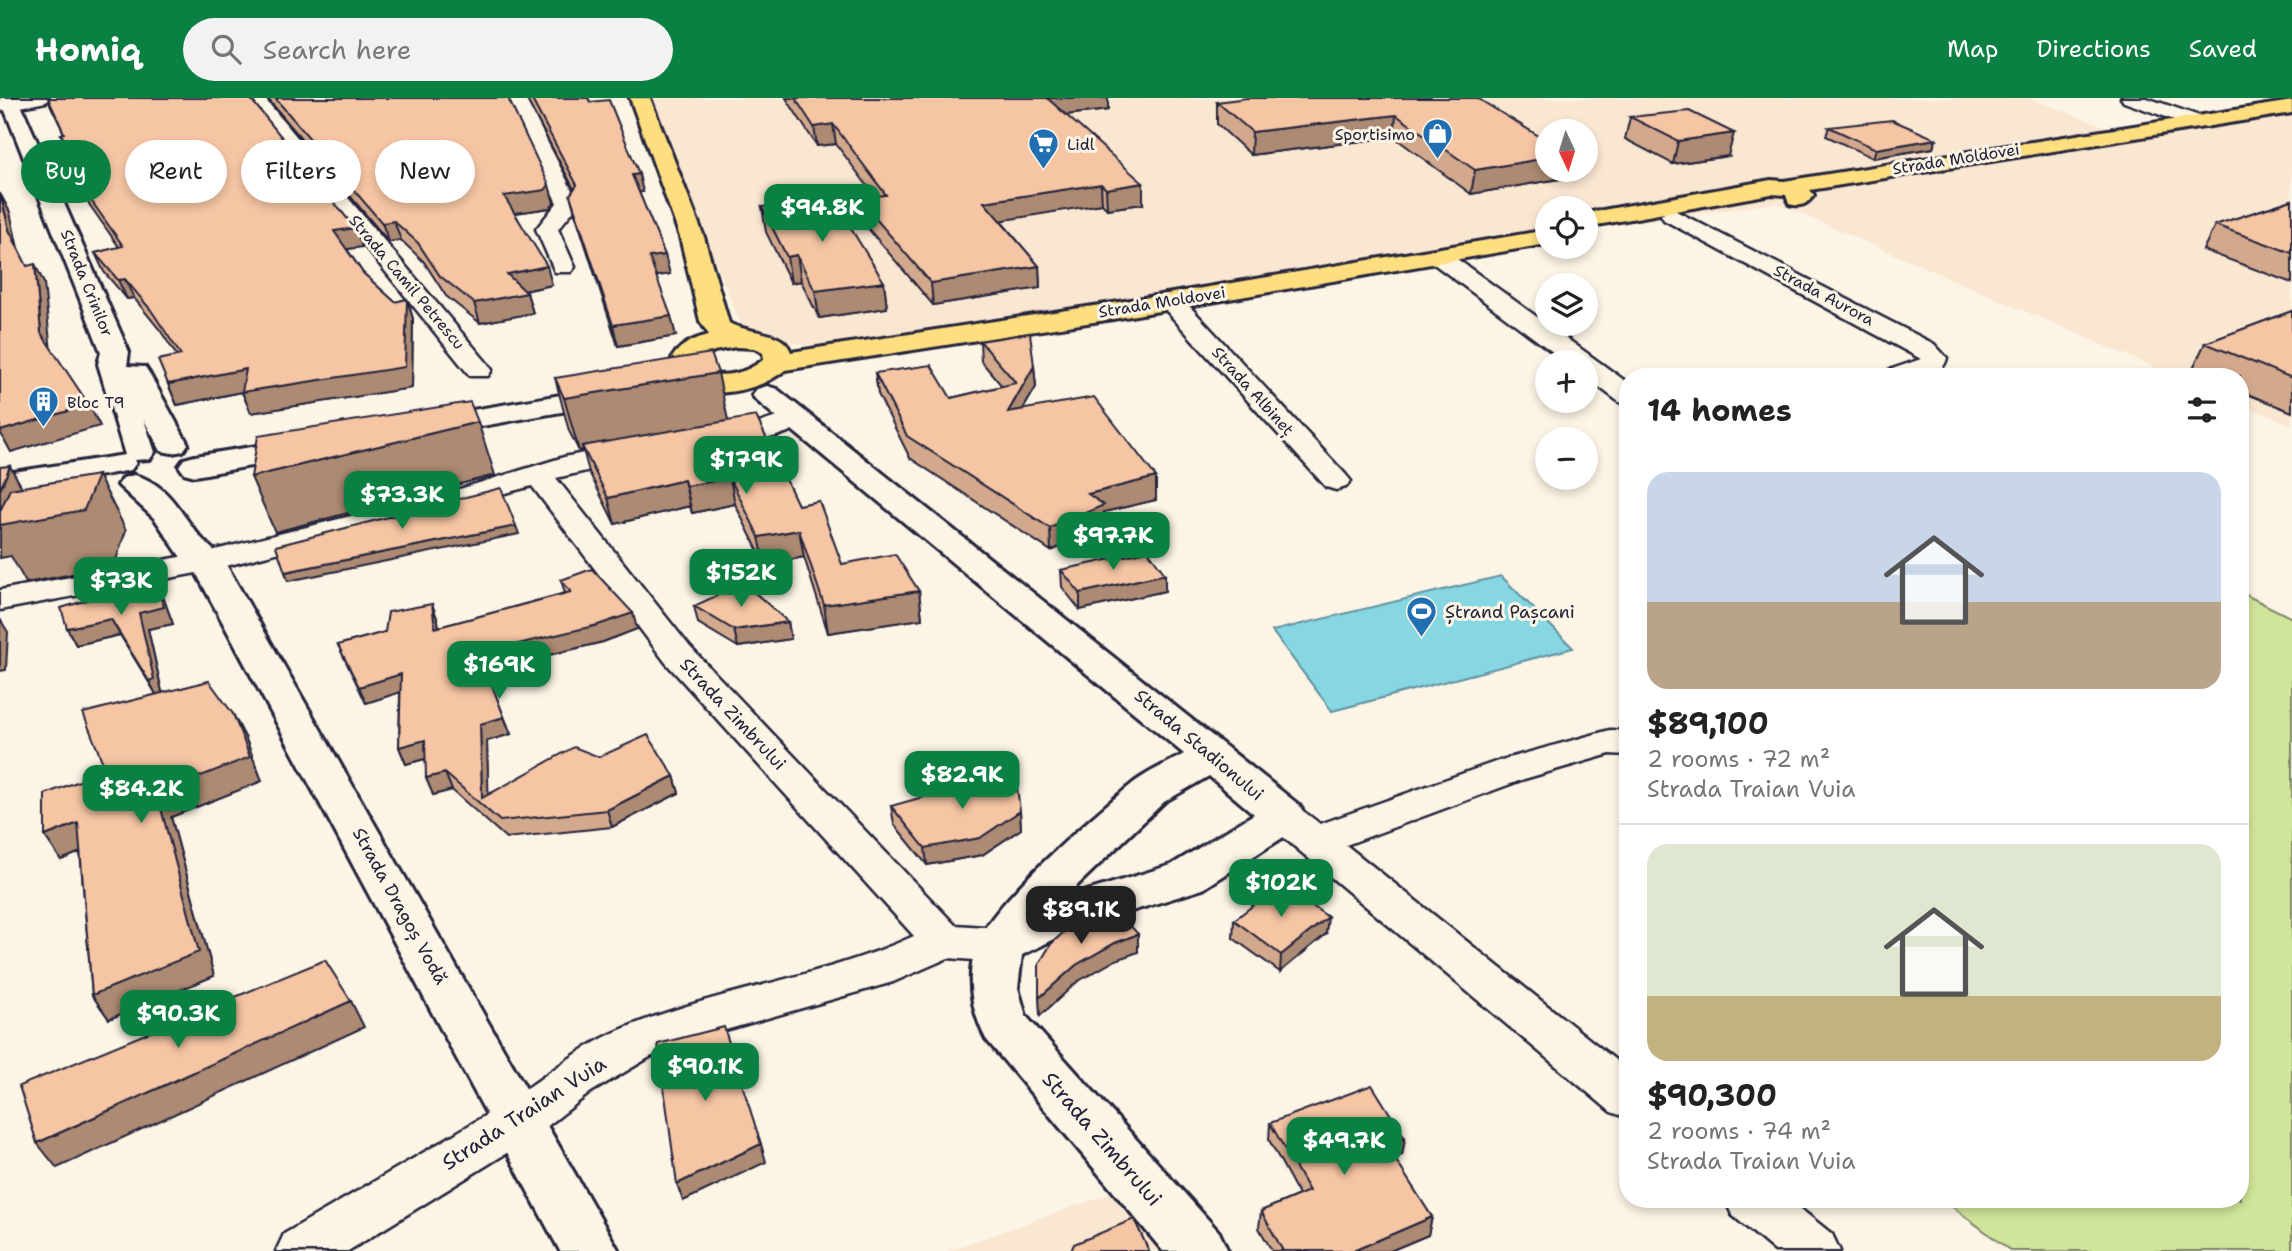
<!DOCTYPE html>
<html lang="en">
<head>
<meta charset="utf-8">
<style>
	:root { --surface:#fff; --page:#f2f2f2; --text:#222; --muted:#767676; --line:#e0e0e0; --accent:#0b8043 }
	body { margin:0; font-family:"Shantell Sans",sans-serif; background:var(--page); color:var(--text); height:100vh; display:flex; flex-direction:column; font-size:26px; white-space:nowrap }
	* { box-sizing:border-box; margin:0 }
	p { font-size:23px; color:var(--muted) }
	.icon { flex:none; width:38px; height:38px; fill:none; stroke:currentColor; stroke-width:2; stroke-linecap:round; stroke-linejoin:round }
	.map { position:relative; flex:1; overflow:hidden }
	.sheet { position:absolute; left:1619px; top:270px; width:630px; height:840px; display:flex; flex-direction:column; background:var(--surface); border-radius:28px; box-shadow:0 4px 10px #0003 }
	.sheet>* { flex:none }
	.guide { position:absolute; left:21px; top:42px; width:665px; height:63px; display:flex; gap:14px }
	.needle { width:46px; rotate:176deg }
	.controls { position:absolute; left:1535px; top:21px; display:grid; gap:14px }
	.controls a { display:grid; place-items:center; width:63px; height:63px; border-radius:50%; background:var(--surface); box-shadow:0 4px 10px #0003; font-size:35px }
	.price { position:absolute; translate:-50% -60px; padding:0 16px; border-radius:14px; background:var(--accent); color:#fff; font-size:23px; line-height:46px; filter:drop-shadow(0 2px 4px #0008) }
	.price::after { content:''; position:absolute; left:50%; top:42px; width:21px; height:16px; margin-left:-10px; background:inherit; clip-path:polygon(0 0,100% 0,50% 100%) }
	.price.on { background:#222; color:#fff }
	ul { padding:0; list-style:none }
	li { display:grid; align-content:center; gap:14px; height:371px; padding:0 28px }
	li+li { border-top:2px solid var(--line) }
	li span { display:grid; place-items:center; height:217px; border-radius:21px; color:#555 }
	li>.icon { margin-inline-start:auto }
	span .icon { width:126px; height:126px; fill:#fffc; stroke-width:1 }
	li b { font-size:30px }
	h2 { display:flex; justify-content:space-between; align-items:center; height:84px; padding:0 28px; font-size:30px }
	.tag { padding:0 24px; border-radius:32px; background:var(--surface); box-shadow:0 4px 10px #0003; font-size:24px; line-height:63px }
	.tag.on { background:var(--accent); color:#fff }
	header { display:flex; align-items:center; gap:42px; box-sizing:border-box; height:98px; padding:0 35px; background:var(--accent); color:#fff }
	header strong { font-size:33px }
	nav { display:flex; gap:38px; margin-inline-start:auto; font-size:24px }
	.search { width:490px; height:63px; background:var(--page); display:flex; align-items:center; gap:18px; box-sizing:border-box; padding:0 24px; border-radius:38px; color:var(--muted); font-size:26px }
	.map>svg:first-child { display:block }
	.built { fill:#fae7d2; fill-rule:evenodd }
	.green { fill:#d1e59a; stroke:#7a846a; stroke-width:2 }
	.water { fill:#87d7e2; stroke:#5f8f9f; stroke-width:2 }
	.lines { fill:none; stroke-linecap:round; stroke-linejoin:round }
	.minor-casing { stroke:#22223b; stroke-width:5 }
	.tertiary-casing { stroke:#22223b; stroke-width:6 }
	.secondary-casing { stroke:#22223b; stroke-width:6 }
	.primary-casing { stroke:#22223b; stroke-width:6 }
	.minor { fill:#fcf5e5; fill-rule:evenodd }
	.tertiary { fill:#fcf5e5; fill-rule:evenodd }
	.secondary { fill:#fcf5e5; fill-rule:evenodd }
	.primary { fill:#fedf80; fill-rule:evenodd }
	.wall { fill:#d3a98d; stroke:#22223b; stroke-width:2 }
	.shaded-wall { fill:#ac8a73; stroke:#22223b; stroke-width:2 }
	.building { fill:#f5c5a4; stroke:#22223b; stroke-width:2 }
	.labels { text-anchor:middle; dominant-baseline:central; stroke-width:6; stroke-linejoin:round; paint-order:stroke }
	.far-poi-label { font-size:16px; fill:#22223b; stroke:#fcf5e5; text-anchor:start }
	.far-street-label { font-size:16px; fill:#22223b; stroke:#fcf5e5 }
	.poi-label { font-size:18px; fill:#22223b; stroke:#fcf5e5; text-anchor:start }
	.street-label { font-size:18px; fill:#22223b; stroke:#fcf5e5 }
	.near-street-label { font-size:21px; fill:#22223b; stroke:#fcf5e5 }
</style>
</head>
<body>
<header>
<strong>Homiq</strong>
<div class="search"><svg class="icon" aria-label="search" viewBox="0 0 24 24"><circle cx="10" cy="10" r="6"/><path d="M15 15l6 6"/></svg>Search here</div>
<nav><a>Map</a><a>Directions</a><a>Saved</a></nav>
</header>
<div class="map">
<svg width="2292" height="1153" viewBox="0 0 2292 1153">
	<rect width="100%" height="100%" fill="#fcf5e5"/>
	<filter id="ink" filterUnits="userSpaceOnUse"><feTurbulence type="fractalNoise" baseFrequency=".0143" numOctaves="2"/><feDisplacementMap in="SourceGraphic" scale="14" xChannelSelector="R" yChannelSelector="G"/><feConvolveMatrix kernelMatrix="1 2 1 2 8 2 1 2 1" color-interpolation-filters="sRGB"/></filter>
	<g filter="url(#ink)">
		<path class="built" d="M648 0H2029L2110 30 2292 0V327L2240 306V278H2174L1776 105 1586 131V110H1547V137L845 251 759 242 752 254ZM1547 33H1586V72H1547Z
			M1112 1095 1164 1153H947Z"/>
		<path class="green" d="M2240 494 2292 520V1153H2011L1942 1101H2240Z"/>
		<path class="water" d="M1501 478 1573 550 1332 613 1272 533Z"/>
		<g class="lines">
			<defs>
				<path id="minor" d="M9 0H49L46 4 0 13V1Z
					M245 0H264L488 266 492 272 488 278H470Z
					M507 0H525L579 106 558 131 575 169 571 174H555L536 131 557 105Z
					M2121 0H2147L2208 21 2210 25 2208 29H2194L2124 4Z
					M1672 111 1934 246 1947 260C1941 285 1906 278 1885 278L1889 272 1921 261 1664 122 1661 117Z
					M1438 151 1446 153 1628 285V306L1619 304 1586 279V264H1566L1430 163 1427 158Z
					M1171 196 1180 198 1346 377 1351 383 1346 389 1336 392 1326 389 1162 208 1159 203 1162 198Z
					M794 313 804 315 808 321C796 339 726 351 706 346L702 340 706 334 759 325Z
					M633 345 643 348 647 354 643 360 556 380 690 549 955 827 1000 830 1015 835 1021 847 1015 859 1000 864 948 860 893 884 701 939 650 959 591 994 536 1037 348 1153H276L284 1136C355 1094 428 1053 499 1009 540 984 575 951 620 932 715 891 821 881 914 838L666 565 532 388 207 473 0 512V492L207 454 463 390 564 359Z
					M1610 632 1628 633V657L1610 656 1524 681 1346 747 1628 972V1020L1611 1014 1270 728 1264 718 1270 708C1293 702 1303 713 1320 726L1498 663Z
					M1725 1101H1788L1832 1136 1840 1153H1775L1732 1117Z"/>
				<path id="tertiary" d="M767 288 777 291 1299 707 1306 718 1299 729 1203 791 1077 830 1022 857 1018 890 1026 918 1219 1134 1228 1153H1163L986 941C971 912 966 880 976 848 989 807 1096 715 1132 686 1147 674 1167 666 1184 656L757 303 752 297 757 291ZM1209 678 1254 716 1171 767 1064 800 1164 704Z"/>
				<path id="secondary" d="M0 0H18L129 254 127 268 145 269 149 275 188 346 183 353 172 355 161 353 144 322 155 354 150 361 134 362 136 365 131 372 0 396V376L125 357 98 266 101 254Z
					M614 288 624 291 629 297 624 303 425 338 414 335 410 329 414 323 425 320Z
					M307 340 318 342 323 349 318 356 195 378 184 375 179 368 184 361 195 358Z
					M134 377C171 386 181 420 205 444 211 451 219 455 224 463L619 1153H560L193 469 180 458 155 421 118 387 123 380Z"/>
				<path id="primary" d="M630 0H650L704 139 729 225C747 236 783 231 791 254L1113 205 1547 132V146L1113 221 785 272C758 295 693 308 670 273 668 252 691 241 709 237L700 223 680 139ZM736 249 754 250 763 255 764 261C746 276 718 283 698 270L697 265 714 253Z
					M2292 3V15L1810 92 1814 97C1807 107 1800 109 1789 106L1786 97 1771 96 1586 129V115L1771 82 1784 83Z"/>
			</defs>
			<use href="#minor" class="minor-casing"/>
			<use href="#tertiary" class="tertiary-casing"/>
			<use href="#secondary" class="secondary-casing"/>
			<use href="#primary" class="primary-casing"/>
			<use href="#minor" class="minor"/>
			<use href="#tertiary" class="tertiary"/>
			<use href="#secondary" class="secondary"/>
			<use href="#primary" class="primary"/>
		</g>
		<path class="wall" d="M267 0H508L554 105 550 110 515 115 552 187 525 193 527 195 533 215 480 225 446 198 424 164 401 142 389 144Z
			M526 0H588L643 94H639L670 176 656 178 676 238 618 248 575 115 570 97 574 91Z
			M786 0H1108V12L1066 17 1143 106 1107 111 1102 106 1000 122 1039 168 1040 190 933 207 860 121 858 100 875 98 836 46 817 48Z
			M1477 0 1547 72H1567L1565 80 1471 96 1394 39 1251 57 1217 26V4Z
			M49 4 362 149 347 151 363 175 395 204 407 201 413 221 412 290 251 315 242 294 177 307 168 286 177 258 160 232 134 200 127 201 104 174 95 155 119 149 89 106 81 88 89 87 68 53 61 36 64 35Z
			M1630 19 1728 58 1673 66 1625 41Z
			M1829 29 1936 41 1933 50 1873 60 1826 38Z
			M2292 102V185L2203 152 2215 127Z
			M762 109 884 184 887 210 819 220 801 183 791 185 766 134Z
			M2292 213V314L2240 293V278H2206L2192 272 2205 245Z
			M980 243 1034 268 1036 289 1023 311 1156 379V402L1104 414V429L1051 453 910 360 878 296 875 275 951 300 1002 288 981 263Z
			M555 280 728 323 798 407 842 466 919 493 922 521 828 535 804 459 765 467 735 406 692 415 690 408 615 426 589 374 583 352 579 353 569 333Z
			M1061 472 1165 476V493L1080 512 1062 489Z
			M154 482 163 499 173 526 148 531 162 594 245 639 262 683 171 719 214 878 109 921 92 897 80 754 61 762 45 738 106 673 156 596 120 537 76 547 67 530Z
			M561 482 637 531 603 544 486 572 511 636 487 643 488 696 599 659 674 678 679 695 612 729 506 740 452 692 433 697 425 661 406 666 399 649 400 594 366 605 338 547 385 534 432 506 438 523 439 529 565 495Z
			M694 508 788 524 791 541 738 549 698 525Z
			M891 708 1020 713 1021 731 982 757 927 767 894 726Z
			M1234 822 1326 836 1280 874 1233 840Z
			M1270 1025 1405 1040 1402 1057 1394 1060 1432 1119 1428 1137 1390 1153H1272L1259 1130 1261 1113 1299 1097 1269 1042Z"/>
		<path class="shaded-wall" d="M1047 0H1108V12L1048 19Z
			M1396 17 1394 39 1251 57 1252 34Z
			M833 26 836 46 817 48 814 29Z
			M1734 35 1728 58 1673 66 1678 43Z
			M1936 41 1933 50 1873 60 1876 51Z
			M1547 60V72H1567L1565 80 1471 96 1475 72Z
			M639 76 643 94 636 95 632 77Z
			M1143 85V106L1107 111 1106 91Z
			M1101 86 1102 106 986 125 984 104Z
			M549 87 554 105 550 110 509 116 504 98Z
			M1 97 10 114 18 150 9 132Z
			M394 123 401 142 389 144 382 125Z
			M355 130 362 149 341 152 334 133Z
			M665 157 670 176 653 179 649 159Z
			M797 157 801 183 791 185 787 159Z
			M35 166 44 185 51 254 41 235Z
			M547 168 552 187 513 195 507 176Z
			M1039 168 1040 190 933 207 931 185Z
			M125 181 134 200 127 201 118 182Z
			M884 184 887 210 819 220 815 193Z
			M527 195 533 215 480 225 474 205Z
			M407 201 413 221 412 290 251 315 242 294 177 307 168 286 246 271Z
			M671 218 676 238 618 248 613 227Z
			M1034 268 1036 289 1009 335 1008 314Z
			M718 275 729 327 582 348 583 352 579 353 564 300Z
			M89 307 100 328 11 354 0 334V333Z
			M478 324 495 377 275 434 251 379Z
			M10 368 39 420 98 377 126 432 114 468 26 485 11 458 0 460V392Z
			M1156 379V402L1104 414V429L1051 453 1050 430 1088 396Z
			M730 380 735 406 692 415 686 388Z
			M684 382 690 408 615 426 608 400Z
			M516 428 519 436 288 483 285 474Z
			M799 432 804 459 765 467 759 439Z
			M1165 476V493L1080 512V495Z
			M154 482 163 499 173 526 148 531 163 598 158 600 149 583 139 515Z
			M919 493 922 521 828 535 824 507Z
			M432 506 438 523 441 546 435 530Z
			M633 515 637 531 603 544 486 572 480 555Z
			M0 521 8 534 6 572 0 573Z
			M111 521 120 537 76 547 67 530Z
			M788 524 791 541 738 549 734 532Z
			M401 576 407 592 366 605 359 589Z
			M233 616 245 639 262 683 171 719 214 878 109 921 92 897 157 695Z
			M504 619 511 636 487 643 489 714 482 700 480 626Z
			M425 642 432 659 406 666 399 649Z
			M445 675 452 692 433 697 426 680Z
			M674 678 679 695 612 729 607 712Z
			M1020 713 1021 731 982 757 927 767 925 750Z
			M78 725 93 749 61 762 45 738Z
			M1328 819 1326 836 1280 874 1281 857Z
			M1138 836V854L1116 862 1077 884 1040 918 1039 900 1076 867 1115 845Z
			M351 903 364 929 57 1070 37 1045Z
			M1405 1040 1402 1057 1383 1065 1386 1047Z
			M761 1046 766 1064 683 1103 677 1086Z
			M1432 1119 1428 1137 1390 1153H1353Z"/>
		<path class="building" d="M48 0H250L355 130 334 133 363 175 395 204 407 201 405 269 242 294 246 271 168 286 158 262 181 257 151 212 125 181 118 182 95 155 123 148 81 88 91 86 61 36 64 35Z
			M275 0H508L549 87 545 92 504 98 547 168 507 176 527 195 474 205 440 178 418 145 394 123 382 125Z
			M531 0H588L590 4 609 2 639 76 632 77 665 157 649 159 671 218 613 227 570 97 577 87Z
			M795 0H1051H1047L1143 85 1106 91 1101 86 984 104 1039 168 931 185 858 100 886 97 833 26 814 29Z
			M1247 0H1477L1547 43V60L1475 72 1396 17 1252 34 1217 4Z
			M1689 13 1734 35 1678 43 1630 19Z
			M1892 22 1936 41 1876 51 1829 29Z
			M0 95 9 132 27 168 35 166 41 235 89 307 0 333Z
			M832 100 884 184 815 193 797 157 787 159 762 109Z
			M2292 102V155L2215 127Z
			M2292 213V280L2205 245Z
			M1030 235 1034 268 1008 314 1094 299 1156 379 1088 396 1104 407 1050 430 907 338 875 275 931 267 951 300 1016 285 980 243Z
			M711 255 718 275 564 300 555 280Z
			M470 304 478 324 251 379 258 338Z
			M756 318 798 407 819 403 842 466 895 456 919 493 824 507 799 432 759 439 730 380 686 388 684 382 608 400 582 348Z
			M10 368 0 392V369Z
			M98 377 84 412 0 427V413L10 391Z
			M501 390 516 428 285 474 276 448Z
			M1148 453 1165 476 1080 495 1061 472Z
			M592 471 633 515 598 527 480 555 504 619 480 626 482 700 574 649 599 659 648 637 674 678 607 712 500 723 445 675 426 680 425 642 399 649 401 576 359 589 338 547 385 534 388 514 432 506 435 530 571 494 561 482Z
			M154 482 164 509 139 515 154 581 149 583 111 521 67 530 61 510Z
			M744 485 788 524 734 532 694 508Z
			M209 583 233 616 250 659 157 695 199 854 92 897 78 725 45 738V696L106 673 83 615Z
			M1015 673 1020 713 980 740 925 750 891 708Z
			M1281 786 1328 819 1281 857 1234 822Z
			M1115 811 1138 836 1115 845 1076 867 1039 900V866L1051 846 1068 830Z
			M325 862 351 903 37 1045 19 988Z
			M724 929 761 1046 677 1086 658 946Z
			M1372 987 1405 1040 1386 1047 1432 1119 1353 1153H1283L1261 1113 1309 1093 1270 1025Z
			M1134 1121 1149 1153H1071L1074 1146Z"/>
	</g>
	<defs>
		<symbol id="shop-pin" viewBox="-11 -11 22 30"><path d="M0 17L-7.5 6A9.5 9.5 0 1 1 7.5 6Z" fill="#1f6fb2" stroke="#fcf5e5"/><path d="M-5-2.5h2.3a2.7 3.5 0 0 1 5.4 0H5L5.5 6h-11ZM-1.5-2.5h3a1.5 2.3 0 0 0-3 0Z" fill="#fff"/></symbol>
		<symbol id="supermarket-pin" viewBox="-11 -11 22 30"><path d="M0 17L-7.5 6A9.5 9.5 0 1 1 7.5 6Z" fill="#1f6fb2" stroke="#fcf5e5"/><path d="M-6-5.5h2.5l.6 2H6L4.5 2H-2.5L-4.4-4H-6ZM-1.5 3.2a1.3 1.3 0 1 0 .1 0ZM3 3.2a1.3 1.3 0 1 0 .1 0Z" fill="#fff"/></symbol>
		<symbol id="building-pin" viewBox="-11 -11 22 30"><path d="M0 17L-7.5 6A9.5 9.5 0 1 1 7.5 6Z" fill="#1f6fb2" stroke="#fcf5e5"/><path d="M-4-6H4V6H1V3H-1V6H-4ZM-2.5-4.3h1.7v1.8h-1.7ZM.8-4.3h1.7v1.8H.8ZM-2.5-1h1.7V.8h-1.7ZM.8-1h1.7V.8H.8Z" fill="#fff"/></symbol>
		<symbol id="stadium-pin" viewBox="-11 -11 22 30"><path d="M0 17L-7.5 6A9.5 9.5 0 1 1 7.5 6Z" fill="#1f6fb2" stroke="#fcf5e5"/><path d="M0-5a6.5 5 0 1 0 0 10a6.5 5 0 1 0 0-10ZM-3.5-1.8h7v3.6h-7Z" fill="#fff"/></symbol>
	</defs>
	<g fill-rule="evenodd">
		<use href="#shop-pin" x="1420" y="18" width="35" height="47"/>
		<use href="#supermarket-pin" x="1026" y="28" width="35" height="47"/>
		<use href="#building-pin" x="26" y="286" width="35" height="47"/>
		<use href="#stadium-pin" x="1404" y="496" width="35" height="47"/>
	</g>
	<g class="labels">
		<g class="far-poi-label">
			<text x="1415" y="36" text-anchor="end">Sportisimo</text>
			<text x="1067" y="46">Lidl</text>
			<text x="67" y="304">Bloc T9</text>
		</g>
		<g class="far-street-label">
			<text transform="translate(1956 61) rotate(-9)">Strada Moldovei</text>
			<text transform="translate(407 184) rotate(50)">Strada Camil Petrescu</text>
			<text transform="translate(87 185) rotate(68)">Strada Crinilor</text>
			<text transform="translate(1824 197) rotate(28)">Strada Aurora</text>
			<text transform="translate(1162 204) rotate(-9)">Strada Moldovei</text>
			<text transform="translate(1253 293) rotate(48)">Strada Albineț</text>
		</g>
		<g class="poi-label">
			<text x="1445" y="514">Ștrand Pașcani</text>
		</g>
		<g class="street-label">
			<text transform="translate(733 616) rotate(47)">Strada Zimbrului</text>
			<text transform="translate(1199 647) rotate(40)">Strada Stadionului</text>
			<text transform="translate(400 808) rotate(61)">Strada Dragoș Vodă</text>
		</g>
		<g class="near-street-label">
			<text transform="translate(524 1015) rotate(-33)">Strada Traian Vuia</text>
			<text transform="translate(1102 1041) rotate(49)">Strada Zimbrului</text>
		</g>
	</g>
</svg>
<div class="controls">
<a><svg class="needle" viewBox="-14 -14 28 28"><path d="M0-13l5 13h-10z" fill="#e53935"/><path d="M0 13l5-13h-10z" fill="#767676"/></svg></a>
<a><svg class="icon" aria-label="locate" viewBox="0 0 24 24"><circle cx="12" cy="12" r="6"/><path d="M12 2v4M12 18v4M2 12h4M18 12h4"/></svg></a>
<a><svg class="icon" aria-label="layers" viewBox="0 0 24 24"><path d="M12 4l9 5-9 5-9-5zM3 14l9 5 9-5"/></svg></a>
<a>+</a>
<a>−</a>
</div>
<b class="price" style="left:822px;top:146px">$94.8K</b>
<b class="price" style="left:746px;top:398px">$179K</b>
<b class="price" style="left:402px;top:433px">$73.3K</b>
<b class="price" style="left:1113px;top:474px">$97.7K</b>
<b class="price" style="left:741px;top:511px">$152K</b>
<b class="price" style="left:121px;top:519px">$73K</b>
<b class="price" style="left:499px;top:603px">$169K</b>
<b class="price" style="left:962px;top:713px">$82.9K</b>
<b class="price" style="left:141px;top:727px">$84.2K</b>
<b class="price" style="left:1281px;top:821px">$102K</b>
<b class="price on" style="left:1081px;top:848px">$89.1K</b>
<b class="price" style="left:178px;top:952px">$90.3K</b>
<b class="price" style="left:705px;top:1005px">$90.1K</b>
<b class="price" style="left:1344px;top:1079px">$49.7K</b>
<div class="guide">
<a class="tag on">Buy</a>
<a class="tag">Rent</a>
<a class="tag">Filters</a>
<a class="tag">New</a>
</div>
<section class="sheet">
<h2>14 homes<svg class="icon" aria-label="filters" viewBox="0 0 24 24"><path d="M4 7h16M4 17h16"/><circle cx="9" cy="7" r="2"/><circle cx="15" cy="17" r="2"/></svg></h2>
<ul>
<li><span style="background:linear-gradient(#c9d6e8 60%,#b9a48a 0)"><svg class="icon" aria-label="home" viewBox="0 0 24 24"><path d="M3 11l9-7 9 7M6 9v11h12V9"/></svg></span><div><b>$89,100</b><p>2 rooms · 72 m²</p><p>Strada Traian Vuia</p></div></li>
<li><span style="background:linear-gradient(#dfe7d0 70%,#c2b280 0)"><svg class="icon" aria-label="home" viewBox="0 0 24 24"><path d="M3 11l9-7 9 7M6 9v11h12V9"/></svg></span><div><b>$90,300</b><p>2 rooms · 74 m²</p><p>Strada Traian Vuia</p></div></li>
</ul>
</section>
</div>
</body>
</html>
